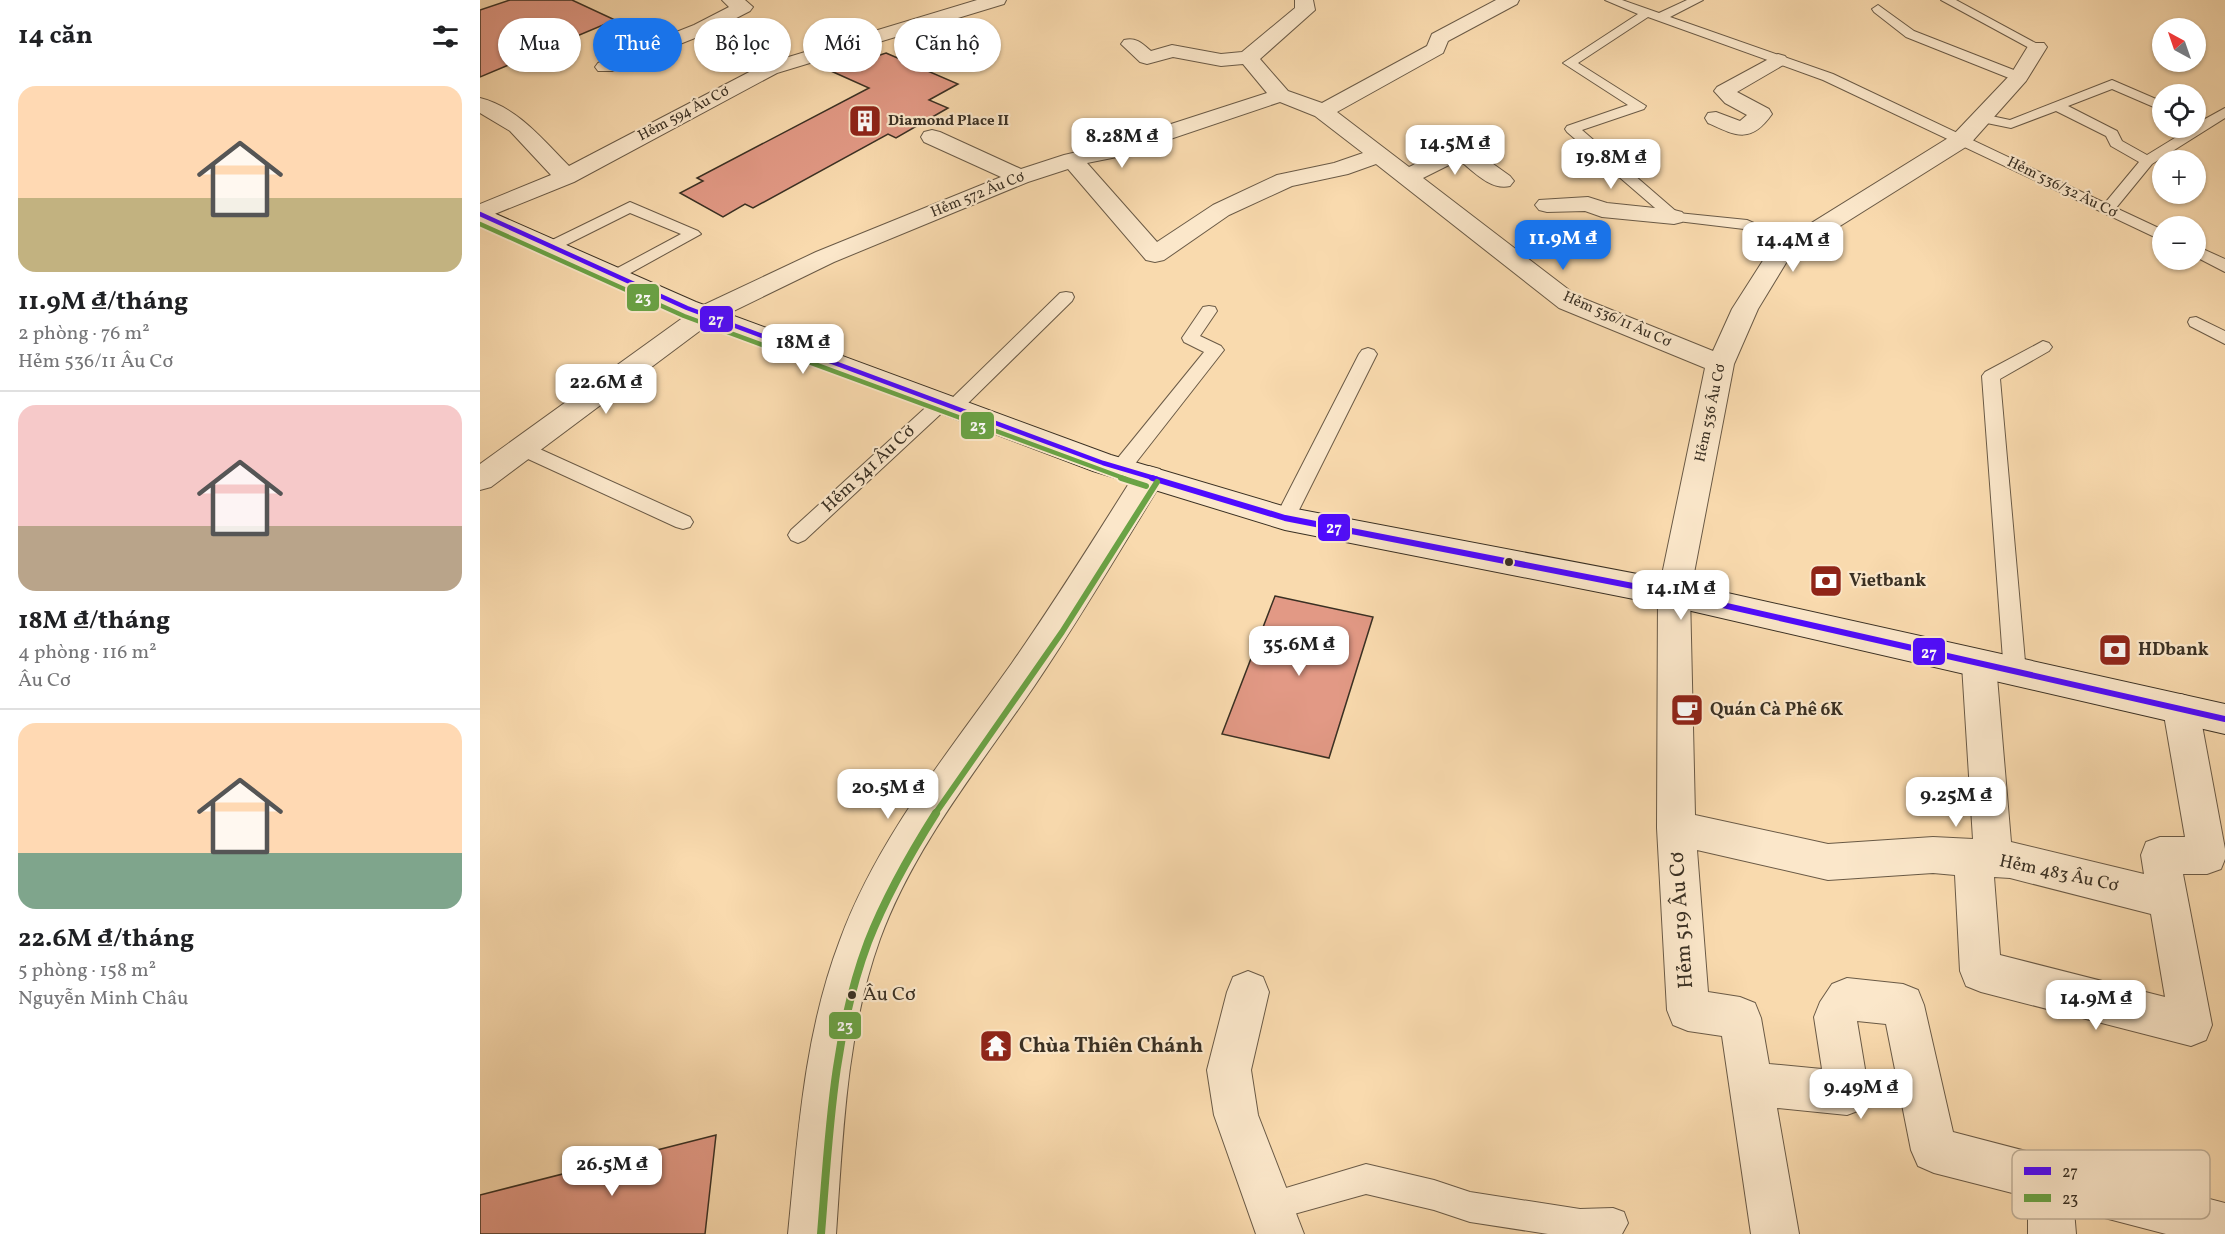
<!DOCTYPE html>
<html lang="vi">
<head>
<meta charset="utf-8">
<style>
	:root { --surface:#fff; --page:#f6f6f6; --text:#202124; --muted:#757577; --line:#e0e0e0; --accent:#1a73e8 }
	body { margin:0; font-family:Vollkorn,serif; background:var(--page); color:var(--text); height:100vh; display:flex; flex-direction:column; font-size:22px; white-space:nowrap }
	* { box-sizing:border-box; margin:0 }
	p { font-size:20px; color:var(--muted) }
	.icon { flex:none; width:33px; height:33px; fill:none; stroke:currentColor; stroke-width:2; stroke-linecap:round; stroke-linejoin:round }
	.map { position:relative; flex:1; overflow:hidden }
	.drawer { display:flex; flex-direction:column; background:var(--surface); width:480px }
	.drawer>* { flex:none }
	.top-card { position:absolute; left:18px; top:18px; width:570px; height:54px; display:flex; gap:12px }
	.needle { width:39px; rotate:320deg }
	.fabs { position:absolute; left:1672px; top:18px; display:grid; gap:12px }
	.fabs a { display:grid; place-items:center; width:54px; height:54px; border-radius:50%; background:var(--surface); box-shadow:0 2px 4px #0004; font-size:30px }
	.price { position:absolute; translate:-50% -51px; padding:0 14px; border-radius:12px; background:#fff; color:#222; font-size:20px; line-height:39px; filter:drop-shadow(0 2px 3px #0008) }
	.price::after { content:''; position:absolute; left:50%; top:36px; width:18px; height:14px; margin-left:-9px; background:inherit; clip-path:polygon(0 0,100% 0,50% 100%) }
	.price.selected { background:var(--accent); color:#fff }
	ul { padding:0; list-style:none }
	li { display:grid; align-content:center; gap:12px; height:318px; padding:0 18px }
	li+li { border-top:2px solid var(--line) }
	li span { display:grid; place-items:center; height:186px; border-radius:18px; color:#555 }
	li>.icon { margin-inline-start:auto }
	span .icon { width:108px; height:108px; fill:#fffc; stroke-width:1 }
	li b { font-size:26px }
	h2 { display:flex; justify-content:space-between; align-items:center; height:72px; padding:0 18px; font-size:26px }
	.pill { padding:0 21px; border-radius:27px; background:var(--surface); box-shadow:0 2px 4px #0004; font-size:21px; line-height:54px }
	.pill.selected { background:var(--accent); color:#fff }
	main { display:flex; flex:1; min-height:0 }
	.map>svg:first-child { display:block }
	.building { fill:#e29985; stroke:#3a3023; stroke-width:1.5 }
	.lines { fill:none; stroke-linecap:round; stroke-linejoin:round }
	.service-casing { stroke:#6a5a46; stroke-width:2 }
	.minor-casing { stroke:#6a5a46; stroke-width:2 }
	.tertiary-casing { stroke:#6a5a46; stroke-width:2 }
	.secondary-casing { stroke:#3a3023; stroke-width:2 }
	.service { fill:#fbe7ca; fill-rule:evenodd }
	.minor { fill:#fbe7ca; fill-rule:evenodd }
	.tertiary { fill:#fbe7ca; fill-rule:evenodd }
	.secondary { fill:#fbe7ca; fill-rule:evenodd }
	.bus-1-far1-casing { stroke:#fbe7ca; stroke-width:8 }
	.bus-1-casing { stroke:#fbe7ca; stroke-width:10 }
	.bus-2-far2-casing { stroke:#fbe7ca; stroke-width:8 }
	.bus-2-far1-casing { stroke:#fbe7ca; stroke-width:10 }
	.bus-2-casing { stroke:#fbe7ca; stroke-width:12 }
	.bus-1-far1 { stroke:#4f0aff; stroke-width:4.5 }
	.bus-1 { stroke:#4f0aff; stroke-width:6 }
	.bus-2-far2 { stroke:#6aa345; stroke-width:4.5 }
	.bus-2-far1 { stroke:#6aa345; stroke-width:6 }
	.bus-2 { stroke:#6aa345; stroke-width:8 }
	.bus-dot { fill:#3a3023; stroke:#fbe7ca; stroke-width:2 }
	.labels { text-anchor:middle; dominant-baseline:central; stroke-width:4.5; stroke-linejoin:round; paint-order:stroke }
	.far-street-label { font-size:15px; fill:#3a3023; stroke:#fbe7ca }
	.far-poi-label { font-size:15px; font-weight:bold; fill:#3a3023; stroke:#fbe7ca; text-anchor:start }
	.street-label { font-size:18px; fill:#3a3023; stroke:#fbe7ca }
	.poi-label { font-size:18px; font-weight:bold; fill:#3a3023; stroke:#fbe7ca; text-anchor:start }
	.near-bus-label { font-size:20px; fill:#3a3023; stroke:#fbe7ca; text-anchor:start }
	.near-street-label { font-size:21px; fill:#3a3023; stroke:#fbe7ca }
	.near-poi-label { font-size:21px; font-weight:bold; fill:#3a3023; stroke:#fbe7ca; text-anchor:start }
	.key { fill:#fbe7ca; stroke:#c1b098; stroke-width:1.5 }
	.key-label { font-size:16px; fill:#3a3023 }
	.line-badge { stroke:#fbe7ca; stroke-width:2 }
	.badge-label { font-size:16px; text-anchor:middle; font-weight:bold; fill:#fff }
</style>
</head>
<body>
<main>
<section class="drawer">
<h2>14 căn<svg class="icon" aria-label="filters" viewBox="0 0 24 24"><path d="M4 7h16M4 17h16"/><circle cx="9" cy="7" r="2"/><circle cx="15" cy="17" r="2"/></svg></h2>
<ul>
<li><span style="background:linear-gradient(#ffd9b3 60%,#c2b280 0)"><svg class="icon" aria-label="home" viewBox="0 0 24 24"><path d="M3 11l9-7 9 7M6 9v11h12V9"/></svg></span><div><b>11.9M ₫/tháng</b><p>2 phòng · 76 m²</p><p>Hẻm 536/11 Âu Cơ</p></div></li>
<li><span style="background:linear-gradient(#f6c9c9 65%,#b9a48a 0)"><svg class="icon" aria-label="home" viewBox="0 0 24 24"><path d="M3 11l9-7 9 7M6 9v11h12V9"/></svg></span><div><b>18M ₫/tháng</b><p>4 phòng · 116 m²</p><p>Âu Cơ</p></div></li>
<li><span style="background:linear-gradient(#ffd9b3 70%,#7fa58c 0)"><svg class="icon" aria-label="home" viewBox="0 0 24 24"><path d="M3 11l9-7 9 7M6 9v11h12V9"/></svg></span><div><b>22.6M ₫/tháng</b><p>5 phòng · 158 m²</p><p>Nguyễn Minh Châu</p></div></li>
</ul>
</section>
<div class="map">
<svg width="1745" height="1234" viewBox="0 0 1745 1234">
	<rect width="100%" height="100%" fill="#f9daae"/>
	<filter id="stains"><feTurbulence type="fractalNoise" baseFrequency=".00333" numOctaves="4"/><feColorMatrix values="0 0 0 0 .2 0 0 0 0 .09 0 0 0 0 .02 0 0 0 .5 -.17"/></filter>
	<radialGradient id="worn" r=".72"><stop offset=".6" stop-color="#630" stop-opacity="0"/><stop offset="1" stop-color="#630" stop-opacity=".3"/></radialGradient>
	<path class="building" d="M30 0H92L135 20 0 77V10Z
		M406 53 478 84 449 100 468 108 416 138 408 134 273 208 265 204 243 217 200 193 223 181 217 178 389 88 351 71Z
		M795 596 893 617 849 758 742 734Z
		M236 1135 225 1234H0V1195Z"/>
	<g class="lines">
		<defs>
			<path id="service" d="M1125 0H1142L1179 13 1207 0H1223L1190 17 1353 74 1625 203 1659 162 1631 146 1626 136 1576 111 1531 128 1497 121 1495 118 1502 114 1530 120 1632 80 1683 102V111L1632 89 1588 106 1637 131 1642 141 1667 155 1711 128H1716V124L1745 108V118L1672 164 1636 208 1683 230V241L1343 80 1168 17 1098 63 1166 106 1164 109 1102 130 1198 213 1267 220 1318 242 1320 245 1312 250 1264 229 1189 220 1087 132 1085 129 1087 126 1148 105 1083 63 1158 14Z
				M1461 0H1476L1563 47 1561 50H1553Z
				M1398 5 1434 31 1544 74 1546 77 1544 80H1534L1426 37 1394 12 1392 9Z
				M150 202 218 231 221 234 136 281 128 276 130 272 201 234 150 213 78 249 72 251 64 246 66 243Z
				M1716 246 1745 259V272L1716 257Z
				M586 292 592 293 594 297 592 301 479 412 473 414 465 410 325 540 318 543 311 540 308 535 311 530 455 399 461 397 469 401 580 293Z
				M729 306 735 307 737 311 720 336 741 346 744 350 647 474 640 476 633 474 631 469 633 464 724 352 704 342 702 338 723 307Z
				M1716 317 1745 331V344L1710 326 1708 322 1710 318Z
				M1563 341 1569 343 1572 347 1569 351 1520 379 1546 673 1543 679 1535 682 1527 679 1524 673 1502 376 1505 372Z
				M888 348 894 350 897 354 815 518 812 523 805 525 798 523 795 518 879 354 882 350Z
				M42 441 210 517 213 522 210 527 203 529 196 527 35 453 33 448 35 443Z
				M886 1164 954 1180 990 1192 1100 1209 1133 1208 1144 1212 1148 1223 1142 1234H1068L990 1222 954 1210 886 1194 789 1221 779 1216 774 1206 779 1196Z"/>
			<path id="minor" d="M242 0H265L273 7 270 11 235 29 292 62 497 0H526L524 4 297 73 94 182 0 220V204L71 175 30 131 0 113V98C37 107 63 140 89 166L275 69 220 36 132 71H118L115 67 118 63 214 25 249 7Z
				M815 0H833L835 10 780 59 808 91 842 103 947 46 952 34 1016 0H1039L1037 4 968 41 963 53 857 112 929 167C946 159 969 142 988 146L1030 176 1034 181 1030 186C1011 191 993 171 979 160L943 178 1097 296 1233 351 1252 309 1291 248 1473 135 1531 74 1550 43H1564L1567 47 1546 81 1489 145 1309 258 1278 309 1254 364 1210 594 1215 815 1348 844 1453 837 1493 839 1482 665 1487 655 1499 651 1511 655 1516 665 1531 842 1664 874 1661 855 1666 842 1680 837H1705L1683 709 1689 698 1701 694 1713 698 1719 709 1745 849V859L1741 869 1727 874H1703L1732 1025 1726 1040 1711 1046 1501 992 1486 986 1480 971 1475 875 1453 873 1348 880 1217 850 1228 992 1260 997 1275 1003 1281 1018 1289 1064 1342 1069 1334 1017 1340 1002 1352 984 1367 978 1423 984 1438 990 1444 1005 1473 1132 1745 1203V1234H1686L1594 1210 1596 1234H1548V1197L1454 1173 1438 1166 1431 1150 1406 1024 1377 1021 1389 1093 1383 1109 1367 1115 1297 1108 1319 1234H1271L1242 1036 1208 1031 1193 1025 1187 1010 1177 828 1178 594 1225 368 1079 308 896 164 868 174 812 186 749 215 684 260 675 262 666 260 588 169 548 182 354 262 233 321 11 487 0 490V464L215 309 336 252 521 177 444 142 441 137 444 132 452 130 460 132 541 169 584 155 623 146 787 93 763 64 741 66 693 57 667 64 660 62 641 44 644 40C656 37 662 43 671 51L692 45 741 54 762 52 815 8ZM800 102 835 116 883 153 854 163 797 175 733 205 677 242 607 163 637 157ZM1514 877 1530 878 1671 914 1685 997 1520 955Z
				M1298 54 1305 56 1308 60 1305 64 1257 92 1289 109 1292 114C1271 144 1256 136 1228 123L1225 118 1228 113 1236 112 1260 121 1267 115 1245 103 1234 91 1237 87Z
				M1108 197 1127 203 1194 210 1202 212 1206 217 1202 222 1194 224 1122 217 1105 211 1067 212 1059 210 1055 205 1059 200Z
				M768 971 783 977 789 992 771 1070 778 1115 824 1234H776L734 1115 727 1070 747 992 753 977Z"/>
			<path id="tertiary" d="M669 466 680 469 684 477 680 485C639 552 599 620 555 685 500 766 434 846 400 939 366 1033 363 1135 356 1234H308C318 1135 324 1034 360 940 398 837 469 752 532 663 576 600 617 534 658 469Z"/>
			<path id="secondary" d="M0 207 216 302 631 455 806 507 1194 581 1745 704V734L1194 607 805 530 613 471 198 314 0 223Z"/>
		</defs>
		<use href="#service" class="service-casing"/>
		<use href="#minor" class="minor-casing"/>
		<use href="#tertiary" class="tertiary-casing"/>
		<use href="#secondary" class="secondary-casing"/>
		<use href="#service" class="service"/>
		<use href="#minor" class="minor"/>
		<use href="#tertiary" class="tertiary"/>
		<use href="#secondary" class="secondary"/>
		<defs>
			<path id="bus-1-far1" d="M0 214 207 308 623 463 677 479"/>
			<path id="bus-1" d="M672 478 805 518 1194 594 1745 719"/>
			<path id="bus-2-far2" d="M0 224 204 316 646 479"/>
			<path id="bus-2-far1" d="M641 478 666 486
				M455 814 582 632 677 482"/>
			<path id="bus-2" d="M341 1234C349 1136 353 1035 388 942 406 896 430 854 456 813"/>
		</defs>
		<use href="#bus-1-far1" class="bus-1-far1-casing"/>
		<use href="#bus-1" class="bus-1-casing"/>
		<use href="#bus-2-far2" class="bus-2-far2-casing"/>
		<use href="#bus-2-far1" class="bus-2-far1-casing"/>
		<use href="#bus-2" class="bus-2-casing"/>
		<use href="#bus-1-far1" class="bus-1-far1"/>
		<use href="#bus-1" class="bus-1"/>
		<use href="#bus-2-far2" class="bus-2-far2"/>
		<use href="#bus-2-far1" class="bus-2-far1"/>
		<use href="#bus-2" class="bus-2"/>
	</g>
	<defs>
		<symbol id="building-square" viewBox="-11 -11 22 22"><rect x="-9" y="-9" width="18" height="18" rx="4" fill="#8f2418" stroke="#fbe7ca"/><path d="M-4-6H4V6H1V3H-1V6H-4ZM-2.5-4.3h1.7v1.8h-1.7ZM.8-4.3h1.7v1.8H.8ZM-2.5-1h1.7V.8h-1.7ZM.8-1h1.7V.8H.8Z" fill="#fff"/></symbol>
		<symbol id="bank-square" viewBox="-11 -11 22 22"><rect x="-9" y="-9" width="18" height="18" rx="4" fill="#8f2418" stroke="#fbe7ca"/><path d="M-6-4H6V4H-6ZM0-2.3a2.3 2.3 0 1 0 0 4.6a2.3 2.3 0 1 0 0-4.6Z" fill="#fff"/></symbol>
		<symbol id="cafe-square" viewBox="-11 -11 22 22"><rect x="-9" y="-9" width="18" height="18" rx="4" fill="#8f2418" stroke="#fbe7ca"/><path d="M-5.5-4.5H6V0H3Q3 3.5 0 3.5H-2.5Q-5.5 3.5-5.5 0ZM3-3.2v2h1.7v-2ZM-6 4.5H4V6H-6Z" fill="#fff"/></symbol>
		<symbol id="temple-square" viewBox="-11 -11 22 22"><rect x="-9" y="-9" width="18" height="18" rx="4" fill="#8f2418" stroke="#fbe7ca"/><path d="M0-6L5-2H3V0L6.5 2.5H4V6H1.5V3h-3V6H-4V2.5H-6.5L-3 0V-2H-5Z" fill="#fff"/></symbol>
	</defs>
	<g fill-rule="evenodd">
		<use href="#building-square" x="366" y="102" width="38" height="38"/>
		<use href="#bank-square" x="1327" y="562" width="38" height="38"/>
		<use href="#bank-square" x="1616" y="631" width="38" height="38"/>
		<use href="#cafe-square" x="1188" y="691" width="38" height="38"/>
		<use href="#temple-square" x="497" y="1027" width="38" height="38"/>
	</g>
	<g class="bus-dot">
		<circle cx="1029" cy="562" r="5"/>
		<circle cx="372" cy="995" r="5"/>
	</g>
	<g class="labels">
		<g class="far-street-label">
			<text transform="translate(204 114) rotate(-28)">Hẻm 594 Âu Cơ</text>
			<text transform="translate(1582 188) rotate(26)">Hẻm 536/32 Âu Cơ</text>
			<text transform="translate(498 195) rotate(-22)">Hẻm 572 Âu Cơ</text>
			<text transform="translate(1137 320) rotate(24)">Hẻm 536/11 Âu Cơ</text>
			<text transform="translate(1231 413) rotate(-78)">Hẻm 536 Âu Cơ</text>
		</g>
		<g class="far-poi-label">
			<text x="408" y="121">Diamond Place II</text>
		</g>
		<g class="street-label">
			<text transform="translate(389 469) rotate(-43)">Hẻm 541 Âu Cơ</text>
			<text transform="translate(1579 874) rotate(12)">Hẻm 483 Âu Cơ</text>
		</g>
		<g class="poi-label">
			<text x="1369" y="581">Vietbank</text>
			<text x="1658" y="650">HDbank</text>
			<text x="1230" y="710">Quán Cà Phê 6K</text>
		</g>
		<g class="near-bus-label">
			<text x="383" y="995">Âu Cơ</text>
		</g>
		<g class="near-street-label">
			<text transform="translate(1202 920) rotate(-94)">Hẻm 519 Âu Cơ</text>
		</g>
		<g class="near-poi-label">
			<text x="539" y="1046">Chùa Thiên Chánh</text>
		</g>
	</g>
	<rect x="1532" y="1150" width="198" height="69" rx="9" class="key"/>
	<rect x="1544" y="1167" width="27" height="8" fill="#4f0aff"/>
	<rect x="1544" y="1194" width="27" height="8" fill="#6aa345"/>
	<g class="key-label">
		<text x="1582" y="1177">27</text>
		<text x="1582" y="1204">23</text>
	</g>
	<g class="line-badge">
		<rect x="146" y="283" width="34" height="29" rx="6" fill="#6aa345"/>
		<rect x="219" y="305" width="35" height="28" rx="6" fill="#4f0aff"/>
		<rect x="480" y="411" width="35" height="29" rx="6" fill="#6aa345"/>
		<rect x="837" y="513" width="34" height="29" rx="6" fill="#4f0aff"/>
		<rect x="1432" y="637" width="34" height="29" rx="6" fill="#4f0aff"/>
		<rect x="348" y="1011" width="34" height="29" rx="6" fill="#6aa345"/>
	</g>
	<g class="badge-label">
		<text x="163" y="303">23</text>
		<text x="236" y="325">27</text>
		<text x="498" y="431">23</text>
		<text x="854" y="533">27</text>
		<text x="1449" y="658">27</text>
		<text x="365" y="1031">23</text>
	</g>
	<rect width="100%" height="100%" filter="url(#stains)"/>
	<rect width="100%" height="100%" fill="url(#worn)"/>
</svg>
<div class="fabs">
<a><svg class="needle" viewBox="-14 -14 28 28"><path d="M0-13l5 13h-10z" fill="#e53935"/><path d="M0 13l5-13h-10z" fill="#757577"/></svg></a>
<a><svg class="icon" aria-label="locate" viewBox="0 0 24 24"><circle cx="12" cy="12" r="6"/><path d="M12 2v4M12 18v4M2 12h4M18 12h4"/></svg></a>
<a>+</a>
<a>−</a>
</div>
<b class="price" style="left:642px;top:169px">8.28M ₫</b>
<b class="price" style="left:975px;top:176px">14.5M ₫</b>
<b class="price" style="left:1131px;top:190px">19.8M ₫</b>
<b class="price selected" style="left:1083px;top:271px">11.9M ₫</b>
<b class="price" style="left:1313px;top:273px">14.4M ₫</b>
<b class="price" style="left:323px;top:375px">18M ₫</b>
<b class="price" style="left:126px;top:415px">22.6M ₫</b>
<b class="price" style="left:1201px;top:621px">14.1M ₫</b>
<b class="price" style="left:819px;top:677px">35.6M ₫</b>
<b class="price" style="left:408px;top:820px">20.5M ₫</b>
<b class="price" style="left:1476px;top:828px">9.25M ₫</b>
<b class="price" style="left:1616px;top:1031px">14.9M ₫</b>
<b class="price" style="left:1381px;top:1120px">9.49M ₫</b>
<b class="price" style="left:132px;top:1197px">26.5M ₫</b>
<div class="top-card">
<a class="pill">Mua</a>
<a class="pill selected">Thuê</a>
<a class="pill">Bộ lọc</a>
<a class="pill">Mới</a>
<a class="pill">Căn hộ</a>
</div>
</div>
</main>
</body>
</html>
